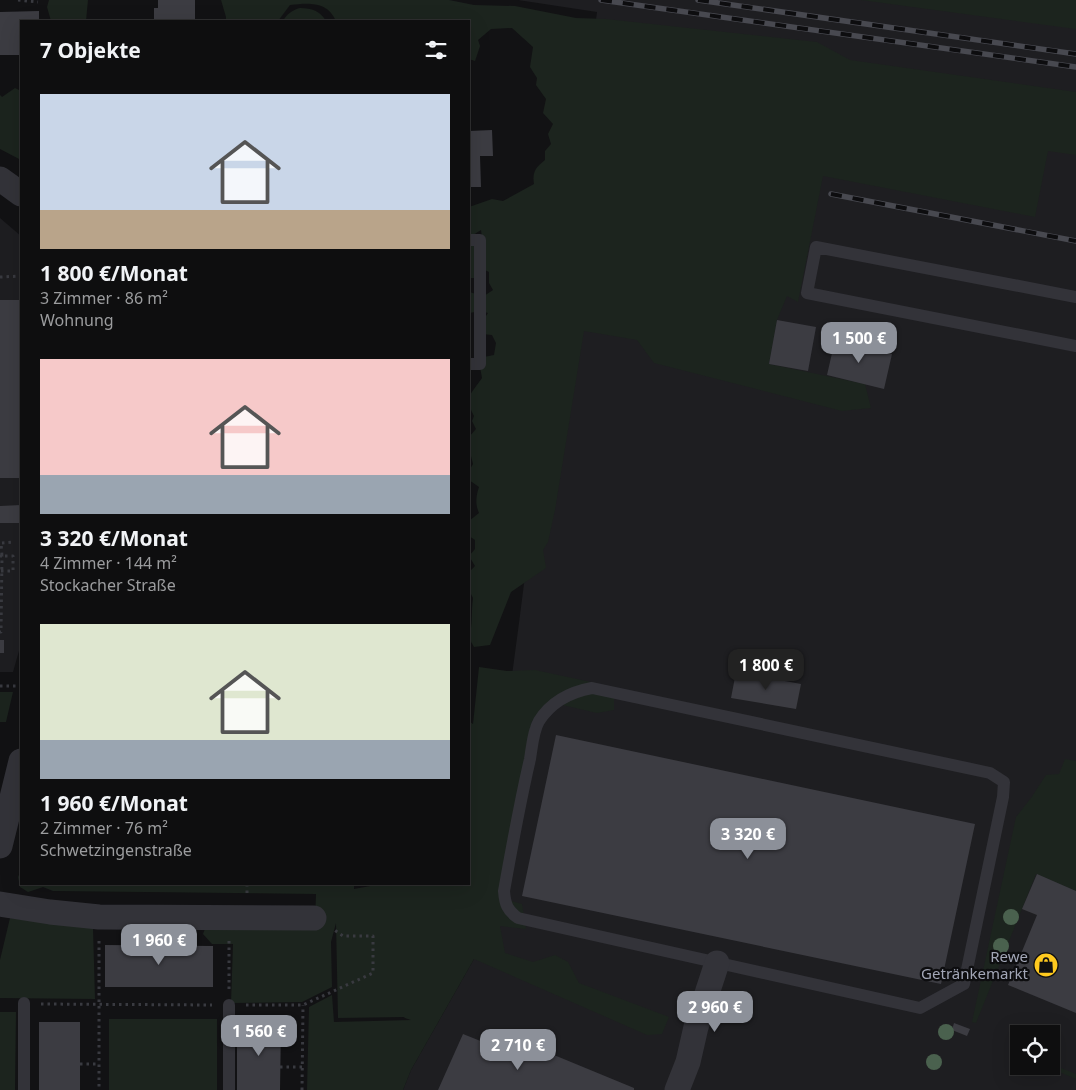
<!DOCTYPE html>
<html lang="de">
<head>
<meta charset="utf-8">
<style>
	:root { --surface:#0e0e0f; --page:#171718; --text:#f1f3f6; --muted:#9b9c9e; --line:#2e2e2f; --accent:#8c9099 }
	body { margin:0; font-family:"Noto Sans",sans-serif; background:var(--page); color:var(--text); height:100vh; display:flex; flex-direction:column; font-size:19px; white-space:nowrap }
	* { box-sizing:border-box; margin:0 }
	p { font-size:16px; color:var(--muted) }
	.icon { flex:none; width:28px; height:28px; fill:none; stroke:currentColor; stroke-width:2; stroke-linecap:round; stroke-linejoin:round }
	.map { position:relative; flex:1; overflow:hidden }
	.details { position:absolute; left:20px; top:20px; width:450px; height:865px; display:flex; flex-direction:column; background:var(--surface); border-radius:0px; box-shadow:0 5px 20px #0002,0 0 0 1px var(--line) }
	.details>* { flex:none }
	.controls { position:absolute; left:1010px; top:1025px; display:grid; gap:10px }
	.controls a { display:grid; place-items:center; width:50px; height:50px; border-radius:0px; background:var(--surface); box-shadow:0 5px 20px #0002,0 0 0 1px var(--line); font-size:25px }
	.price { position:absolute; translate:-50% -42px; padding:0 11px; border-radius:10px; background:var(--accent); color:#fff; font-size:16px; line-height:32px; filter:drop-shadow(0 1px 2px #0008) }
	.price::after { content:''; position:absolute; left:50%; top:30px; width:15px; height:11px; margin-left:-8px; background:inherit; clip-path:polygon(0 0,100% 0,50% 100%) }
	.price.current { background:#222; color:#fff }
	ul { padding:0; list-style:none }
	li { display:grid; align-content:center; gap:10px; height:265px; padding:0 20px }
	li span { display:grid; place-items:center; height:155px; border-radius:0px; color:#555 }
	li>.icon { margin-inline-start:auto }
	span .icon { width:90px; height:90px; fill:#fffc; stroke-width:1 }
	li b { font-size:21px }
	h2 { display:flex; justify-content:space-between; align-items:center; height:60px; padding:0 20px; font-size:21px }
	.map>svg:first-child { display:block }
	.built { fill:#1e1e21; fill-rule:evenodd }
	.green { fill:#1c241e }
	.building { fill:#3c3c42 }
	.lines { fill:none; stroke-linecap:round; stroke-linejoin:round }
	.path { stroke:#393a40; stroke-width:3; stroke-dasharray:2.5 4; stroke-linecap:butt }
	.lane { stroke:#333339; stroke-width:12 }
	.street { stroke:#333339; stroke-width:25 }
	.rail-casing { stroke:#484950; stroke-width:5.5 }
	.rail { stroke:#0d0d0f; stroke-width:4; stroke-dasharray:11; stroke-linecap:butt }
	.tree { fill:#4a614e }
	.labels { text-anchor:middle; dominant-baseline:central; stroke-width:4.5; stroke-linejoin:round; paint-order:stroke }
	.poi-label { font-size:15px; fill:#a2a6b6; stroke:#0d0d0f; text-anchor:end }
</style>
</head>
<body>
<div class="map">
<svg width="1076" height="1090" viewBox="0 0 1076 1090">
	<rect width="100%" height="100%" fill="#121214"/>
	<path class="built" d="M518 0H1076V1090H403L411 1070 474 959 519 623 597 12ZM1019 1034H1051V1066H1019Z
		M0 218 21 236V644L13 672H0Z"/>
	<path class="green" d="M49 0H88L86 21H51L47 7Z
		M221 0H449L474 5 515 6 576 18 606 19 817 42 850 60 1076 92V155L1048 151 1035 217 823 176 798 302 787 296 777 320 769 364 865 384 871 408 842 411 654 363 637 340 584 331 555 510 548 542 543 550 546 568 511 592 490 645 474 647 469 638C473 625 471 612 473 598L469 590V572L475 566 469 556 475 549V540L469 536V521L479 513C475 504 476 496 479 487L469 480V471L473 464 469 448V437L476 429 472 421 474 416C463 397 472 393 482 378L480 367 484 357 494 355 496 343 492 335 483 334 482 322 488 313 482 311 469 313V292L484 296 493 290 489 283V272L483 269V245L481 230 473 235H469V207L492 199 503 201 534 184C532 172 536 167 545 160V151L551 144 548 134 553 124 543 113 546 99 536 85 537 78 530 67 533 47 512 28 491 29 478 40 480 46 475 61 469 59V21H336C327 1 309 3 290 5L278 21H226V17Z
		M861 0H1076V29Z
		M300 8C312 8 320 11 326 21H283C287 14 292 10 300 8Z
		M15 88 21 91V160L0 149V95L2 97Z
		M469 243H474V278H469Z
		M479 667 507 671 535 670 614 687V710L597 713 558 704 532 721 501 898 522 904 526 929 500 926 505 953 533 962 555 955 568 962 579 983 669 1017 662 1034 647 1035 474 959 411 1070 403 1090H307L309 1007 332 995 334 1022 411 1020 405 1018 404 1017 338 1018 336 923 331 942 332 987 302 1002 231 1003 233 944H212L203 934 206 926 315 922 316 894 53 891 43 887 28 892 20 887 18 877 21 870V884H354V889L381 884H469V721L473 724Z
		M0 692H13L6 722H0Z
		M1065 759 1076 761V891L1036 874 976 1023 972 1022 1016 817 1031 798 1046 775 1059 774Z
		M10 918 93 928 95 999 0 998V960Z
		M0 1012H16L15 1090H0Z
		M109 1019H217V1090H109Z
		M1051 1064 1076 1074V1079L1045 1066H1051Z"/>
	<path class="building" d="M158 0H195V21H160V20H154V8H158Z
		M39 11V21H21V55H0V12Z
		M492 130 493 156H480L481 187H469V131Z
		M0 300H21V478H0Z
		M777 320 816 327 808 371 769 364Z
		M835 340 892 354 884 389 827 375Z
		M21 505V523H0V506Z
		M0 640H4V653H0Z
		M736 672 801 684 796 709 731 698Z
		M556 735 975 824 941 984 522 896Z
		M1037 874 1076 891V1013L1008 985 1037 915 1022 909Z
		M105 945 213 946V987H105Z
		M39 1022H80V1090H39Z
		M237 1023 281 1024 280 1090H237Z
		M954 1023 970 1029 967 1036 952 1030Z
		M463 1034 531 1061 537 1048 634 1088V1090H438Z"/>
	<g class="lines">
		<path class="path" d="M18 0 38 2
			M0 277 21 276
			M0 556H2L1 632H0
			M1 571H13V556H2L1 543 13 542
			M0 686H21
			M247 884V896
			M99 941V1090
			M229 989V940
			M41 1004 212 1005
			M246 1005H303L373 973V936H343L333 929
			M80 1064H99
			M280 1067H302
			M302 1090 303 1005"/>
		<path class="lane" d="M469 240H480V364H469
			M1076 297 816 247 807 293 1076 346
			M592 688 990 773 1004 782 1003 797 964 984 920 1008 518 918C507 910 505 904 504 891 512 846 520 802 530 759 532 747 533 731 539 721 551 702 570 692 592 688Z
			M229 1005V1090
			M24 1090V1003"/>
		<path class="street" d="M0 179 21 194
			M0 846 21 761
			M0 904 50 912 99 917 314 918
			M677 1090 688 1062 696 1027 717 963"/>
		<defs>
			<path id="rail" d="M601 0 1076 67
				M698 0 1076 54
				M831 194 1076 241"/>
		</defs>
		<use href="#rail" class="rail-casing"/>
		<use href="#rail" class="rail"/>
	</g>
	<g class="tree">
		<circle cx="1011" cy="917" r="8"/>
		<circle cx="1001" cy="946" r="8"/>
		<circle cx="946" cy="1032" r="8"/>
		<circle cx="934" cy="1062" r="8"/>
	</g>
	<defs>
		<symbol id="shop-disc" viewBox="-11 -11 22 22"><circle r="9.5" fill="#ffca1f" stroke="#0d0d0f"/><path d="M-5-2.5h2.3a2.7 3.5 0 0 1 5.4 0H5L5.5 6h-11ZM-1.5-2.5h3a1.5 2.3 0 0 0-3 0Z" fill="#111"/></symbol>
	</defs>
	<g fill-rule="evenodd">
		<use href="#shop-disc" x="1032" y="951" width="28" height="28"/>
	</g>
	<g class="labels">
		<g class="poi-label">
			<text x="1028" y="956">Rewe<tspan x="1028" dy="17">Getränkemarkt</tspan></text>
		</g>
	</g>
</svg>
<div class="controls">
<a><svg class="icon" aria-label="locate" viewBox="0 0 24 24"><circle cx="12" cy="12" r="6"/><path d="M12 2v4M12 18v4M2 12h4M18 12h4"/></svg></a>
</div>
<b class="price" style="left:859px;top:364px">1 500 €</b>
<b class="price current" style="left:766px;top:691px">1 800 €</b>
<b class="price" style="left:748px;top:860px">3 320 €</b>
<b class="price" style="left:159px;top:966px">1 960 €</b>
<b class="price" style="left:715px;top:1033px">2 960 €</b>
<b class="price" style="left:259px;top:1057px">1 560 €</b>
<b class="price" style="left:518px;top:1071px">2 710 €</b>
<section class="details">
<h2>7 Objekte<svg class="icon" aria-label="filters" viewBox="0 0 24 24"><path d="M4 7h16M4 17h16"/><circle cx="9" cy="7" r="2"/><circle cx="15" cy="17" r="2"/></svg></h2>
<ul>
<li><span style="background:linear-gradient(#c9d6e8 75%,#b9a48a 0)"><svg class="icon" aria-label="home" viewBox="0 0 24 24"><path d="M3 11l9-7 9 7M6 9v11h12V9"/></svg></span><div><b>1 800 €/Monat</b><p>3 Zimmer · 86 m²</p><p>Wohnung</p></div></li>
<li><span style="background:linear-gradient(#f6c9c9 75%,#9aa5b1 0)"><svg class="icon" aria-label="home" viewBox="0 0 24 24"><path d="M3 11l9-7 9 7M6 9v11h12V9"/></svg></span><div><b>3 320 €/Monat</b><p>4 Zimmer · 144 m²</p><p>Stockacher Straße</p></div></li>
<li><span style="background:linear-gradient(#dfe7d0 75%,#9aa5b1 0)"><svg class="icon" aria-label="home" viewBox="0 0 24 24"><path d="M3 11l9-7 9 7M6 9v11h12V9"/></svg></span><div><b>1 960 €/Monat</b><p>2 Zimmer · 76 m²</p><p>Schwetzingenstraße</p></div></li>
</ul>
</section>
</div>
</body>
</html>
